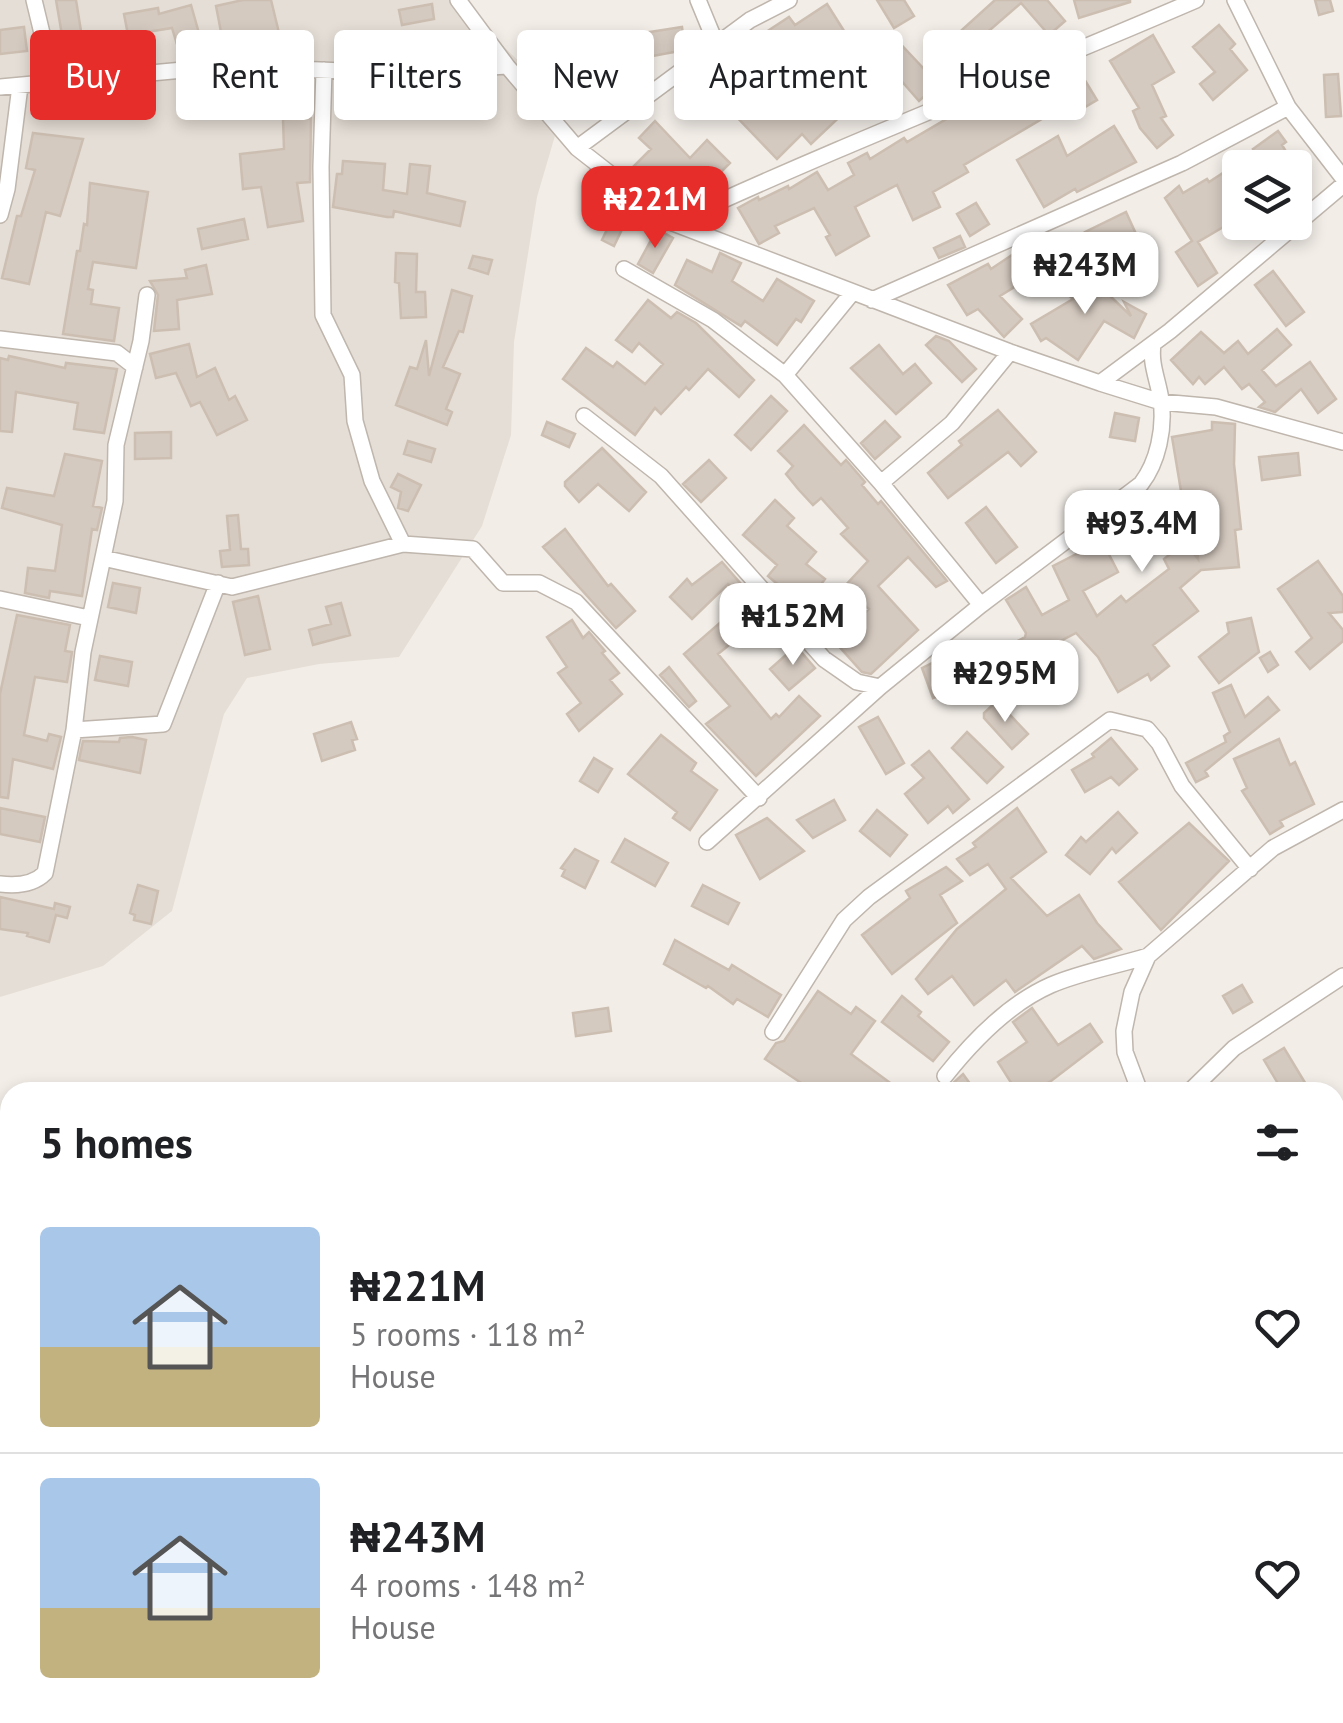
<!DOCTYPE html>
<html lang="en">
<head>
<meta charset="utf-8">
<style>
	:root { --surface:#fff; --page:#f6f6f6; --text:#202124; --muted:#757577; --line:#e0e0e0; --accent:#e62d2a }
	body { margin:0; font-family:"PT Sans",sans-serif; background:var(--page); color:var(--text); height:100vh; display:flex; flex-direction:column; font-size:38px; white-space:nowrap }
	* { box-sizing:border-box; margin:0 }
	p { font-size:32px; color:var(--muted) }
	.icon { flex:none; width:55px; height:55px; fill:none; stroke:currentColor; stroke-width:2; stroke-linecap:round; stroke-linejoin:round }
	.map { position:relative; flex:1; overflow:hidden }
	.drawer { position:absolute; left:0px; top:1082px; width:1345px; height:642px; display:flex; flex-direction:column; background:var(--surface); border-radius:30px 30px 0 0; box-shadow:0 5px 15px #0003 }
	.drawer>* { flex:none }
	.banner { position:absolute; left:30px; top:30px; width:1285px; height:90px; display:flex; gap:20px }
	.buttons { position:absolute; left:1222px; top:150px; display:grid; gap:20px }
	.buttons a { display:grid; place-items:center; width:90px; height:90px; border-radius:10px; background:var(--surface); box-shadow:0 5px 15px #0003; font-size:50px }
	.price { position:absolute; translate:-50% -85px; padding:0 22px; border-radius:20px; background:#fff; color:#222; font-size:32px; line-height:65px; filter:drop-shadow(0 2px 5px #0008) }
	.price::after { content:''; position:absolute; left:50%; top:60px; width:30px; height:22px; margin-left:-15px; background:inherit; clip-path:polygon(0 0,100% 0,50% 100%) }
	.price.on { background:var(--accent); color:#fff }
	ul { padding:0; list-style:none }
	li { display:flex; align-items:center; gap:30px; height:250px; padding:0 40px }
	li+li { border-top:2px solid var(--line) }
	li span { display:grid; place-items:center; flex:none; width:280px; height:200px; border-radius:10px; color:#555 }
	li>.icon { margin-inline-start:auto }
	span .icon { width:120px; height:120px; fill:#fffc; stroke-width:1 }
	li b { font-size:42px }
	h2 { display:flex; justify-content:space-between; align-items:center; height:120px; padding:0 40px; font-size:42px }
	.chip { padding:0 35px; border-radius:10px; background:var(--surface); box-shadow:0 5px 15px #0003; font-size:35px; line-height:90px }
	.chip.on { background:var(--accent); color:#fff }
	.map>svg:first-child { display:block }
	.residential { fill:#e5ded6 }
	.building { fill:#d5cac0; stroke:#ccbeb1; stroke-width:2.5 }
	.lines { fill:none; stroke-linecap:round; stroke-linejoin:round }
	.minor-casing { stroke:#bfb6ad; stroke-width:18 }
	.minor { stroke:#fff; stroke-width:15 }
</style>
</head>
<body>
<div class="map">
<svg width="1343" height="1723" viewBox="0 0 1343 1723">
	<rect width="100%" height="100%" fill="#f2ede7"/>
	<path class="residential" d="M0 0H469V13L564 105 537 197 514 342 511 435 482 526 399 657 319 664 247 678 224 714 172 911 103 966 0 997Z"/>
	<path class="building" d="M56 0H76L81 31 62 35Z
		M243 0H271L280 37 244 47 240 33 222 37 216 6Z
		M877 0H904L914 16 894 28Z
		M995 0H1047L1065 21 1049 35 1021 3 984 35 1001 51 984 69 953 38Z
		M1074 0H1130V2L1079 18Z
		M1315 0H1330L1333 11 1319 15Z
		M432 4 434 19 402 25 399 10Z
		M827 4 851 42 812 69 850 107 811 144 802 134 777 159 731 111 741 102 717 64 789 17 795 25Z
		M191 5 202 44 179 51 172 28 128 35 124 14 158 8 159 14Z
		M1219 25 1235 44 1230 49 1247 70 1213 100 1200 84 1215 72 1193 47Z
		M24 27 27 51 0 54V30Z
		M682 27 685 50 647 57 643 33Z
		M1153 35 1174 72 1152 85 1166 116 1161 118 1173 135 1157 148 1140 128 1133 111 1139 108 1110 61Z
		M894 37 938 84 919 101 891 69 883 76 869 61Z
		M1075 64 1097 100 1080 110 1074 100 964 165 968 172 933 192 940 207 913 220 897 185 855 207 869 236 836 255 826 237 830 235 814 208 775 226 779 233 759 244 738 208 758 197 759 200 788 186 789 189 817 172 828 190 854 175 848 163 867 153 870 159 904 138 907 142 962 110 975 105 978 111 1014 89 1021 100Z
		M1338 74 1341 116 1326 117 1324 75Z
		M343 85 378 88 376 109 341 106Z
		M311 118 310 182 297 183 303 221 268 227 261 187 243 189 240 154 284 149 283 119Z
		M655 121 690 158 707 140 730 163 715 178 709 174 696 189 681 174 662 194 634 166 651 149 639 138Z
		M1114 126 1136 162 1077 192 1075 189 1044 207 1017 160 1058 136 1067 156Z
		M1278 131 1286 142 1282 145 1296 168H1240V217L1198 242 1217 273 1198 286 1176 252 1192 241 1165 198 1179 186 1183 193 1207 179 1209 182 1255 152 1253 149Z
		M33 133 83 139 60 216 46 212 29 284 2 278 17 216H21L35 170 26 168Z
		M343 161 385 164 383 190 407 194 410 164 430 166 427 193 465 202 460 226 394 211 393 217H387L333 207 337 174H342Z
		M90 183 148 192 136 268 93 262 88 289 93 290 91 304 119 308 114 341 63 334 77 251H80L84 224 87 225Z
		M976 203 989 224 970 236 957 214Z
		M1126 212 1141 245 1124 253 1131 265 1109 276 1085 232Z
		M614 215 626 221 614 246 602 240Z
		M244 219 248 239 202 249 198 229Z
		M657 229 673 238 653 273 638 264Z
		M960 236 965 247 939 258 934 248Z
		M396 253 417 254 416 292H425L426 317 401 318 399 283 395 282Z
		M720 253 741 263 732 281 763 301 777 279 814 301 801 322 796 319 777 345 745 321 741 326 675 285 687 260 712 272Z
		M1012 255 1027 279 1000 296 1022 319 1004 337 978 309 967 315 948 285 988 264 991 269Z
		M473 256 492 260 488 274 469 268Z
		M206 265 212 294 177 300 179 329 154 331 158 295 150 281 187 278 185 270Z
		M1079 268 1096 284 1093 286 1107 293 1131 316 1124 302 1146 314 1134 338 1104 321 1078 360 1046 338 1041 341 1031 324 1073 299 1061 288Z
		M1273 271 1304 312 1286 326 1255 285Z
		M452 290 472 296 463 332 459 331 443 367 460 374 446 409 452 412 447 425 396 405 410 367 417 369 426 340 429 376Z
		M648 300 671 318 677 312 696 323 754 380 739 397 708 369 689 390 686 387 661 414 655 408 635 435 563 379 586 348 613 367 617 362 645 384 663 364 639 343 632 352 616 340Z
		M1277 329 1291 345 1262 370 1276 386 1310 362 1336 399 1318 413 1301 389 1275 412 1259 407 1265 402 1249 384 1242 389 1224 367 1205 384 1199 377 1193 384 1171 360 1201 332 1224 353 1238 341 1248 354Z
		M936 336 949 341 976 369 962 382 926 345Z
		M189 344 197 377 215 368 229 400 235 396 247 420 217 435 200 402 191 406 176 373 156 378 150 354Z
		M879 345 903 374 915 364 931 383 896 414 851 368Z
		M9 356 65 368 66 363 117 369 104 433 74 429 78 403 16 392 12 432 0 431V358L8 360Z
		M771 396 787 411 751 450 735 435Z
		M998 410 1036 452 1021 466 1008 452 948 498 928 473 962 445 959 441Z
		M1115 413 1139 418 1135 441 1110 437Z
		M885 421 900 437 875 459 861 443Z
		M547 422 575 434 569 447 542 435Z
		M1212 422 1235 424 1234 464 1241 529 1235 530 1239 567 1201 570 1180 588 1198 611 1153 645 1169 666 1151 680 1148 674 1118 692 1098 657 1076 633 1026 659 1028 663 1006 675 994 654 1025 637 1026 633 1006 600 1026 587 1042 615 1069 600 1053 566 1102 541 1118 572 1083 591 1097 616 1121 596 1126 602 1169 569 1164 559 1185 542 1198 559 1193 493 1182 497 1172 437 1212 430Z
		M804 425 841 465 846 460 865 482 862 485 878 504 881 501 947 581 936 587 908 557 878 586 918 630 871 674 862 672 836 643 869 609 842 589 868 561 841 534 848 528 821 498 813 505 799 490 786 474 793 466 778 451Z
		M171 432V458L135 459V433Z
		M408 441 435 449 431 462 404 454Z
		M602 448 646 492 629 511 598 484 579 502 565 486V482Z
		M1298 453 1300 475 1262 480 1259 457Z
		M65 454 102 461 93 506 102 508 97 530 92 529 82 596 50 591 49 598 25 593 28 568 55 571 62 525 2 508 7 488 54 496Z
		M709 460 726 478 701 502 683 484Z
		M398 474 421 485 408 511 398 508 401 492 391 487Z
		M775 500 794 518 787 526 816 552 806 564 825 579 804 607 768 576 777 565 743 535Z
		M1153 500 1183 539 1158 552 1132 517Z
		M986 507 1017 547 996 563 966 523Z
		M238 515 241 549H248L249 565 222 567 220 551 230 550 227 516Z
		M565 529 608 586 611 584 635 611 616 628 543 547Z
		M1318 561 1343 596V612L1329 613 1343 630V641L1310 669 1296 652 1312 638 1278 589Z
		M722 562 767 614 718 654 771 719 776 714 779 717 799 696 820 716 756 776 706 724 730 706 684 654 744 602 728 584 692 619 670 597 687 579 692 585Z
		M113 583 140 588 136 613 108 607Z
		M258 596 270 649 245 655 233 602Z
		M341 603 350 635 313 645 309 630 331 624 326 607Z
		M17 615 70 625 65 651 72 652 67 682 35 677 24 735 47 741 49 734 61 737 53 769 13 759 8 798 0 797V694Z
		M1251 618 1259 652 1219 683 1199 657 1229 633 1227 623Z
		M572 620 583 638 589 632 605 651 602 653 619 673 610 680 622 694 579 731 567 714 581 703 558 673 567 667 547 637Z
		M796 646 815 668 789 690 770 669Z
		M966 646 984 691 965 698 961 687 933 698 922 668Z
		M1270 652 1278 665 1268 672 1260 658Z
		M100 656 132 662 128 686 95 680Z
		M669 667 696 701 689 707 660 675Z
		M1231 685 1245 717 1268 697 1279 710 1205 771 1208 776 1196 782 1186 763 1226 742 1224 736 1230 732 1213 693Z
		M997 701 1028 734 1012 749 984 718V713Z
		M878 717 904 763 886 774 859 727Z
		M351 722 357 739 352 740 355 750 322 761 314 734Z
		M967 732 1003 767 987 783 952 748Z
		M661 735 696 763 691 771 717 790 690 830 673 818 677 812 628 774Z
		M132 737 146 740 140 773 79 760 83 741 119 742 120 738Z
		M1111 738 1137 769 1119 785 1111 777 1085 792 1072 770 1094 757 1092 754Z
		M1279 739 1290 765 1295 762 1314 804 1280 821 1283 826 1270 834 1242 791 1247 788 1234 759Z
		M929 751 969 799 953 813 948 806 928 823 905 794 924 778 912 765Z
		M594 758 612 769 598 792 580 781Z
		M834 800 845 820 813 838 797 820Z
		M0 808 45 817 40 842 0 834Z
		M1017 808 1046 852 1011 878 1047 916 1079 895 1097 923 1121 949 1094 959 1082 946 1015 992 1006 980 974 1005 952 976 928 994 916 979 957 929 1006 889 988 864 970 875 957 859 976 847 973 843Z
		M877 810 907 835 890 856 860 831Z
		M1118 812 1137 833 1116 853 1112 848 1090 874 1066 855 1081 837 1086 842Z
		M767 818 804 851 760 879 736 835Z
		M1189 823 1229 861 1161 930 1119 882Z
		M625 839 668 863 655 886 612 862Z
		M575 849 598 861 585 888 562 876 565 870 561 868Z
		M946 867 962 881 940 895 957 923 892 974 862 935 910 898 906 891Z
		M138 885 158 891 151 924 134 920 135 915 130 913Z
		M703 885 739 903 728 924 692 906Z
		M0 897 54 909 55 903 70 907 67 918 56 915 49 942 27 936 28 933 0 929Z
		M675 940 729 970 732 965 781 995 768 1017 737 999 733 1004 708 986 706 988 664 964Z
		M1242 985 1252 1002 1233 1013 1223 996Z
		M818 991 851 1014 856 1007 875 1021 851 1054 893 1085 888 1092H815L765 1059 776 1043 784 1041Z
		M902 996 921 1012 918 1016 949 1042 933 1061 882 1022Z
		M608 1008 611 1031 576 1036 573 1013Z
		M1032 1008 1058 1045 1090 1024 1102 1042 1051 1081 1031 1092H1017L998 1062 1027 1042 1013 1022Z
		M1284 1048 1307 1086 1295 1092H1283L1264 1060Z
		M963 1074 976 1092H937L950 1086Z"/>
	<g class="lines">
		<defs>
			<path id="minor" d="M34 0 47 54 66 83
				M458 0 507 66 577 148 673 223 1010 352 1100 383 1161 402 1216 407 1343 442
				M698 0 717 46
				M1235 0 1288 107 1343 178
				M324 70 321 167 323 315 352 375 355 421 372 481 403 544
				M0 87 226 66 392 73 507 66
				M577 148 750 20 789 0
				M0 215 7 189 20 86
				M673 223C845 143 1022 75 1196 0
				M624 269 713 320 785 375 881 483 981 605
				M872 300 1182 163 1288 107
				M0 339 117 353 135 367
				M785 375 852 293
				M1100 383 1170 331 1343 185
				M584 416 661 476 824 659 857 682 880 687
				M881 483 952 423 1010 352
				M103 558 232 587 403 544 473 549 503 583H539L576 602 759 798
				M0 599 89 618
				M74 730 163 724 218 583
				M707 842 880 687 981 605 1141 484C1158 462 1165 428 1161 400 1158 379 1150 365 1153 344
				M0 884C16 886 33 885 45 873L74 730 83 652 115 501 116 445 141 341 147 295
				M773 1032 844 920 869 897 1110 720 1147 729 1159 743 1182 786 1250 869
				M945 1076C972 1042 1010 1003 1051 985 1081 972 1116 966 1148 956
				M1140 1092 1125 1052 1124 1031 1132 992 1148 956 1273 848 1343 810
				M1189 1092 1234 1048 1343 976
				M1335 1199 1343 1195
				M1335 1458 1343 1457
				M617 1715 618 1723
				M780 1715 781 1723
				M931 1715 932 1723
				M1295 1715 1296 1723"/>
		</defs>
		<use href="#minor" class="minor-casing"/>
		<use href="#minor" class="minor"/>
	</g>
</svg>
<div class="buttons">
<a><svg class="icon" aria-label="layers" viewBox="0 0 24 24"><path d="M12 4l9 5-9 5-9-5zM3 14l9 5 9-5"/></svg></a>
</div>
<b class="price on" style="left:655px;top:251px">₦221M</b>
<b class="price" style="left:1085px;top:317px">₦243M</b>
<b class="price" style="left:1142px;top:575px">₦93.4M</b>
<b class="price" style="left:793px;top:668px">₦152M</b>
<b class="price" style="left:1005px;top:725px">₦295M</b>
<div class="banner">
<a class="chip on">Buy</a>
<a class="chip">Rent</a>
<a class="chip">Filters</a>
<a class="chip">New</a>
<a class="chip">Apartment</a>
<a class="chip">House</a>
</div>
<section class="drawer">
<h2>5 homes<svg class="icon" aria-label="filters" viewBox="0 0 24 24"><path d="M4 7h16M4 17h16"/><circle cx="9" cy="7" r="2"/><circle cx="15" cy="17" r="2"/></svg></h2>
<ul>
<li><span style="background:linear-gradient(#a9c7e8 60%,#c2b280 0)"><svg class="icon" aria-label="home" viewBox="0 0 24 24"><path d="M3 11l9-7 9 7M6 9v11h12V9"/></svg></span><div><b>₦221M</b><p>5 rooms · 118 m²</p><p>House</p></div><svg class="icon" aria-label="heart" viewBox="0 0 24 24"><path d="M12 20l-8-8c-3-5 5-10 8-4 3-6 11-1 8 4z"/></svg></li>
<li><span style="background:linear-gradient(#a9c7e8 65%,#c2b280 0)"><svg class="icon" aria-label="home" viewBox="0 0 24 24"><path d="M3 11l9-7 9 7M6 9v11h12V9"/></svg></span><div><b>₦243M</b><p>4 rooms · 148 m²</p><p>House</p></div><svg class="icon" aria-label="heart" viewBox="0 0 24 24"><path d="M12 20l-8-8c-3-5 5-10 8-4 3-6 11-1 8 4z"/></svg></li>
</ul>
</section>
</div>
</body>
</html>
